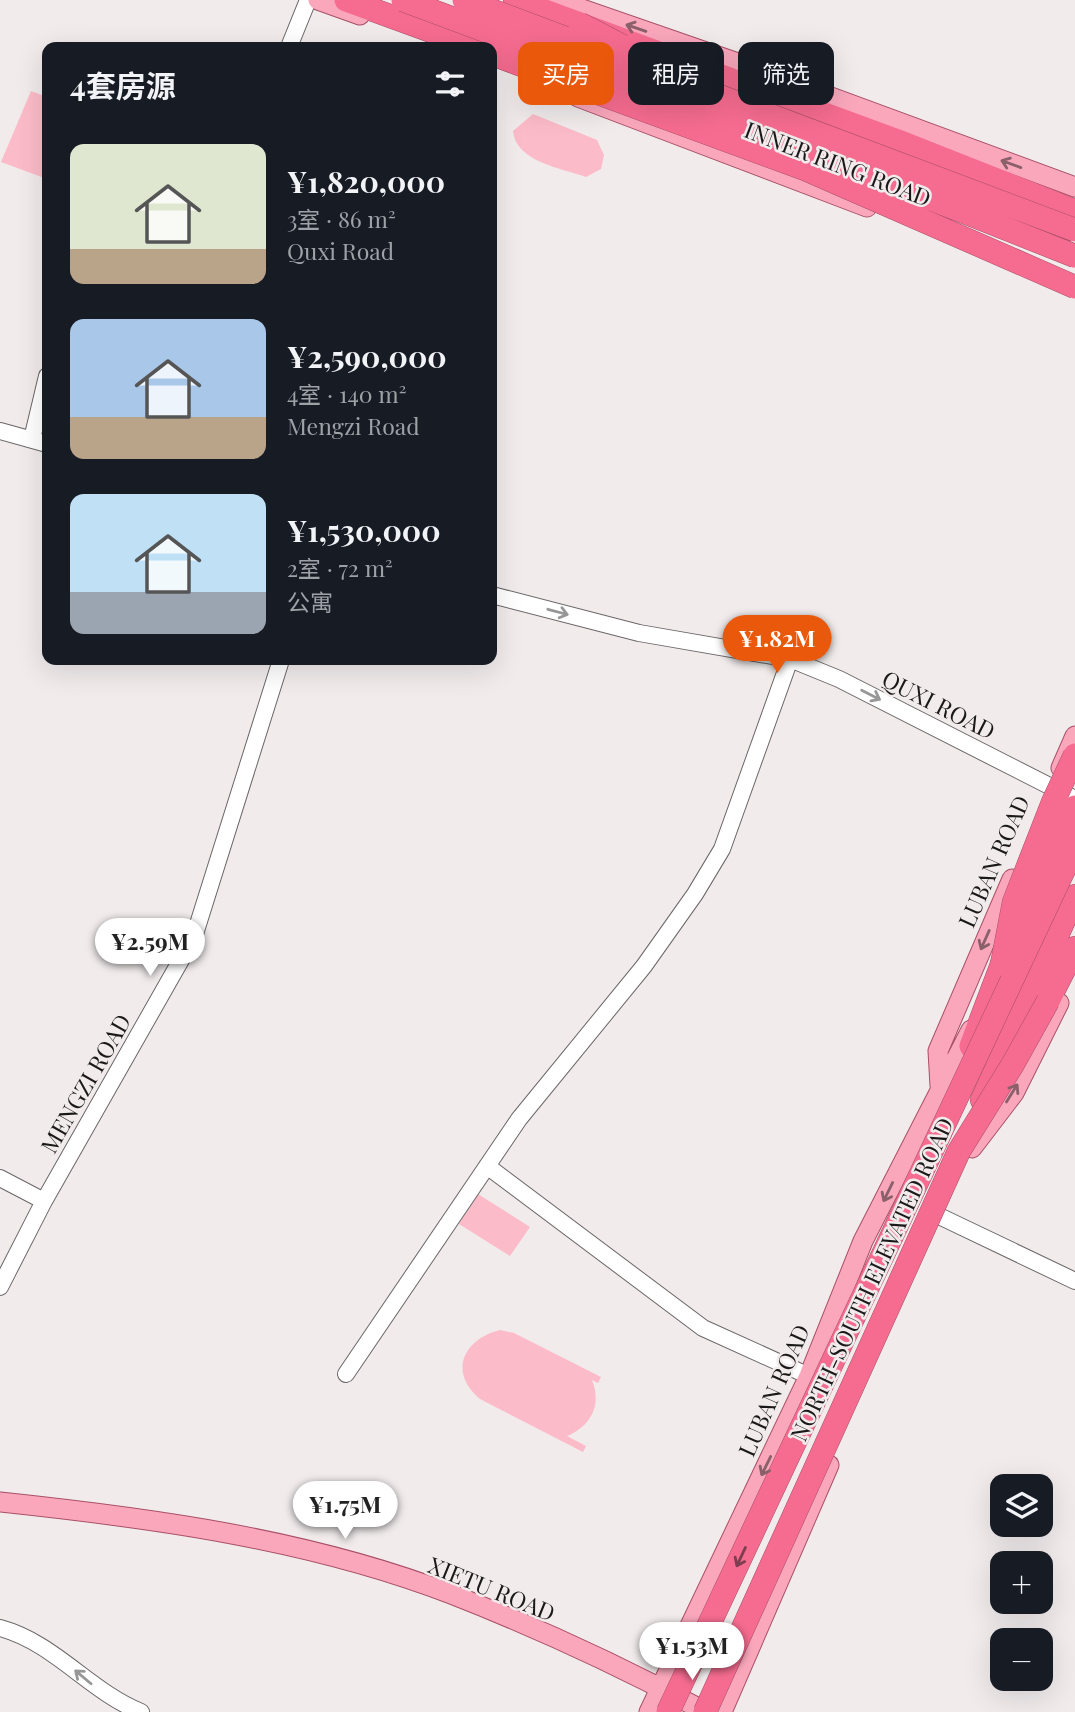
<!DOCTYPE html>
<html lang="zh">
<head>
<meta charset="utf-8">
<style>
	:root { --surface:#171b24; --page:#242831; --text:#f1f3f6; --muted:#9ea1a6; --accent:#ea580c }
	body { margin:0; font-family:"Playfair Display","Noto Sans SC",serif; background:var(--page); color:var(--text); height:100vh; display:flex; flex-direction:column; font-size:26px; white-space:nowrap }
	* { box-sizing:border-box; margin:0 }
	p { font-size:23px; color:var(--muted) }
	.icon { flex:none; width:38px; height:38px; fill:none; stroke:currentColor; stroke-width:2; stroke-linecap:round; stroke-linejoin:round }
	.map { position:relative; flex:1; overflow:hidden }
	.panel { position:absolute; left:42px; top:42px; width:455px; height:623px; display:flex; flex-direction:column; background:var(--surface); border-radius:14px; box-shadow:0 7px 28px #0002 }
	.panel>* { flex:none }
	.banner { position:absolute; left:518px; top:42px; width:452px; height:63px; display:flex; gap:14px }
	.buttons { position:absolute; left:990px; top:1474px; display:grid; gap:14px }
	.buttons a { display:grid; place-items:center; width:63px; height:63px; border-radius:14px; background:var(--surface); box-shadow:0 7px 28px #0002; font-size:35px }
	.price { position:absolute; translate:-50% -60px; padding:0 16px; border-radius:24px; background:#fff; color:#222; font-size:23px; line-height:46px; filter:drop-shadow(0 2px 4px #0008) }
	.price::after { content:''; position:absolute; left:50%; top:42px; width:21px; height:16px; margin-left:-10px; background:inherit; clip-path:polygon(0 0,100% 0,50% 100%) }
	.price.current { background:var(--accent); color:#fff }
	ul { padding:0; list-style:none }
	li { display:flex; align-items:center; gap:21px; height:175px; padding:0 28px }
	li span { display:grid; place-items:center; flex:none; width:196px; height:140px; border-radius:14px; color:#555 }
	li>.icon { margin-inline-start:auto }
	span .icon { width:84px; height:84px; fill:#fffc; stroke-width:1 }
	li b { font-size:30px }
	h2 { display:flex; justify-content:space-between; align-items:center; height:84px; padding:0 28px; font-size:30px }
	.pill { padding:0 24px; border-radius:14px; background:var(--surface); box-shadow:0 7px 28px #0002; font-size:24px; line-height:63px }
	.pill.current { background:var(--accent); color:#fff }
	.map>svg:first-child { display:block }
	.green { fill:#fcbbc8 }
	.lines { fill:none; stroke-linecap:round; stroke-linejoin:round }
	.minor-casing { stroke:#6b6667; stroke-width:18 }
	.major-casing { stroke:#a94f66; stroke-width:21 }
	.highway-casing { stroke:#a94f66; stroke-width:24 }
	.minor { stroke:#fff; stroke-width:16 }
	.major { stroke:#faa7bc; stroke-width:19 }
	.highway { stroke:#f66c90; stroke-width:23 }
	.highway-bridge-casing { stroke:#a94f66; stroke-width:24; stroke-linecap:butt }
	.highway-bridge { stroke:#f66c90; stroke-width:23 }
	.oneway { stroke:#8a606a }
	.oneway2 { stroke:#989798 }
	.oneway3 { stroke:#7d3e4f }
	.labels { text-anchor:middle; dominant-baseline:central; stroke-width:5; stroke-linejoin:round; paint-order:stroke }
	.street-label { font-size:23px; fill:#1a1819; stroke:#f1ebec }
</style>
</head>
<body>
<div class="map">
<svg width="1075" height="1712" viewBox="0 0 1075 1712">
	<rect width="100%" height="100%" fill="#f1ebec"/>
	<path class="green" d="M31 91 47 97V179L1 162Z
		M533 114 597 140 604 155 601 169 586 177C561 168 516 162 513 131Z
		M478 1194 530 1227 510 1256 459 1224Z
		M500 1330 514 1333 601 1377 598 1383 592 1380C602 1405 591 1426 567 1436L586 1446 583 1452 480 1399C448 1373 463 1339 500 1330Z"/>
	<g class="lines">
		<defs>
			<path id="minor" d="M289 47 308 0
				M0 431 47 444
				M32 439 47 376
				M492 595 639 633 790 659 839 679 1075 799
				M487 1166 703 1328 809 1376
				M0 1178 44 1201
				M937 1215 1075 1281
				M0 1287 44 1201 194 937 281 660
				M346 1374 519 1119 644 966 695 894 722 849 790 659
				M0 1628C55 1643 89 1691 141 1712"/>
			<path id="major" d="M318 0 360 15
				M556 0 755 69 1075 187
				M578 97 867 207
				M1061 768 1075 736
				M940 1086 938 1051 1012 879
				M972 1148 1014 1093 1059 1003
				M0 1502C151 1518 308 1539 451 1594 538 1628 624 1668 706 1712
				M649 1712 809 1376 863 1241 971 1030
				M722 1712 829 1465"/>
			<path id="highway" d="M346 0 475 47
				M515 0 898 141 1075 211
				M1048 1001 1075 948
				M971 1046 1002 964
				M982 1100 1075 896"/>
		</defs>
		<use href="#minor" class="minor-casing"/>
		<use href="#major" class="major-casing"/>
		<use href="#highway" class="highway-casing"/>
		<use href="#minor" class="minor"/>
		<use href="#major" class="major"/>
		<use href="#highway" class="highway"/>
		<defs>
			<path id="highway-bridge" d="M403 0 843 164 1075 256
				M464 0 1075 230
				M580 24 622 46
				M492 54 805 169 1075 287
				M1019 927 1075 807
				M1002 964 1014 902 1053 802 1075 755
				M668 1712 1075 846
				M705 1712 959 1151 1013 1064 1048 1001"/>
		</defs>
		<use href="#highway-bridge" class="highway-bridge-casing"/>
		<use href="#highway-bridge" class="highway-bridge"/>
	</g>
	<defs><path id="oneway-shaft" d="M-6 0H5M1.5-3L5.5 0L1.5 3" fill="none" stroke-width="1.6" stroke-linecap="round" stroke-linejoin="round" transform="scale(1.75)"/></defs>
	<g class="oneway">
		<use href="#oneway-shaft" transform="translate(636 28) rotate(-161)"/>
		<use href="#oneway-shaft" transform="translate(1011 164) rotate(-160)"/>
		<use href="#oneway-shaft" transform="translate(985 940) rotate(114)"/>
		<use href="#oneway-shaft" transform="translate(1012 1093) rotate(-58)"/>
		<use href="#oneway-shaft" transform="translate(888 1192) rotate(116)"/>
		<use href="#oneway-shaft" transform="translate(766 1466) rotate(116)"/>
	</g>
	<g class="oneway2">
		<use href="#oneway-shaft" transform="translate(558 612) rotate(15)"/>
		<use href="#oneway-shaft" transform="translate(871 695) rotate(27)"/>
		<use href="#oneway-shaft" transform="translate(83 1677) rotate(-140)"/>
	</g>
	<use class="oneway3" href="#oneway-shaft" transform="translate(741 1557) rotate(115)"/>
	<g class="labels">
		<g class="street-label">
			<text transform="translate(838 163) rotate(21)">INNER RING ROAD</text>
			<text transform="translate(939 704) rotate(27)">QUXI ROAD</text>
			<text transform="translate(993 861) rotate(-66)">LUBAN ROAD</text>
			<text transform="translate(85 1083) rotate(-60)">MENGZI ROAD</text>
			<text transform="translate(871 1279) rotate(-65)">NORTH-SOUTH ELEVATED ROAD</text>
			<text transform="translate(773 1390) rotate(-66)">LUBAN ROAD</text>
			<text transform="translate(492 1588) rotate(22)">XIETU ROAD</text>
		</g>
	</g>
</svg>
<div class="buttons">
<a><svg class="icon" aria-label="layers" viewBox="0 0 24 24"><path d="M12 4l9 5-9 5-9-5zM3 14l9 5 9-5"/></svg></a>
<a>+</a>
<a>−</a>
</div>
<b class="price current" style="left:777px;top:675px">¥1.82M</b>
<b class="price" style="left:150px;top:978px">¥2.59M</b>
<b class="price" style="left:345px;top:1541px">¥1.75M</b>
<b class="price" style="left:692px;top:1682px">¥1.53M</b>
<div class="banner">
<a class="pill current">买房</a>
<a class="pill">租房</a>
<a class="pill">筛选</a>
</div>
<section class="panel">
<h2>4套房源<svg class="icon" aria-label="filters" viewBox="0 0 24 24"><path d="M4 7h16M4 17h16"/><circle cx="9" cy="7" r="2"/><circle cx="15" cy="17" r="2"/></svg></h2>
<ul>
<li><span style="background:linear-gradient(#dfe7d0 75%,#b9a48a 0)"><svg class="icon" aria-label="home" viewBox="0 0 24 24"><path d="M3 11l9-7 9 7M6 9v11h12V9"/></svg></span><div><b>¥1,820,000</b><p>3室 · 86 m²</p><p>Quxi Road</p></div></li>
<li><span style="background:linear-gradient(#a9c7e8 70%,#b9a48a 0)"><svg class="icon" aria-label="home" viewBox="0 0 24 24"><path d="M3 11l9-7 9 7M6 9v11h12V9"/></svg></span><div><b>¥2,590,000</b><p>4室 · 140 m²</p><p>Mengzi Road</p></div></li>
<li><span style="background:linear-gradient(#bfe0f5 70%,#9aa5b1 0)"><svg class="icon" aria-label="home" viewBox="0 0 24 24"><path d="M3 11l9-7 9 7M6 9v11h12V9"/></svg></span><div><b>¥1,530,000</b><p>2室 · 72 m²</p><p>公寓</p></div></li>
</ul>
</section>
</div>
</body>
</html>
